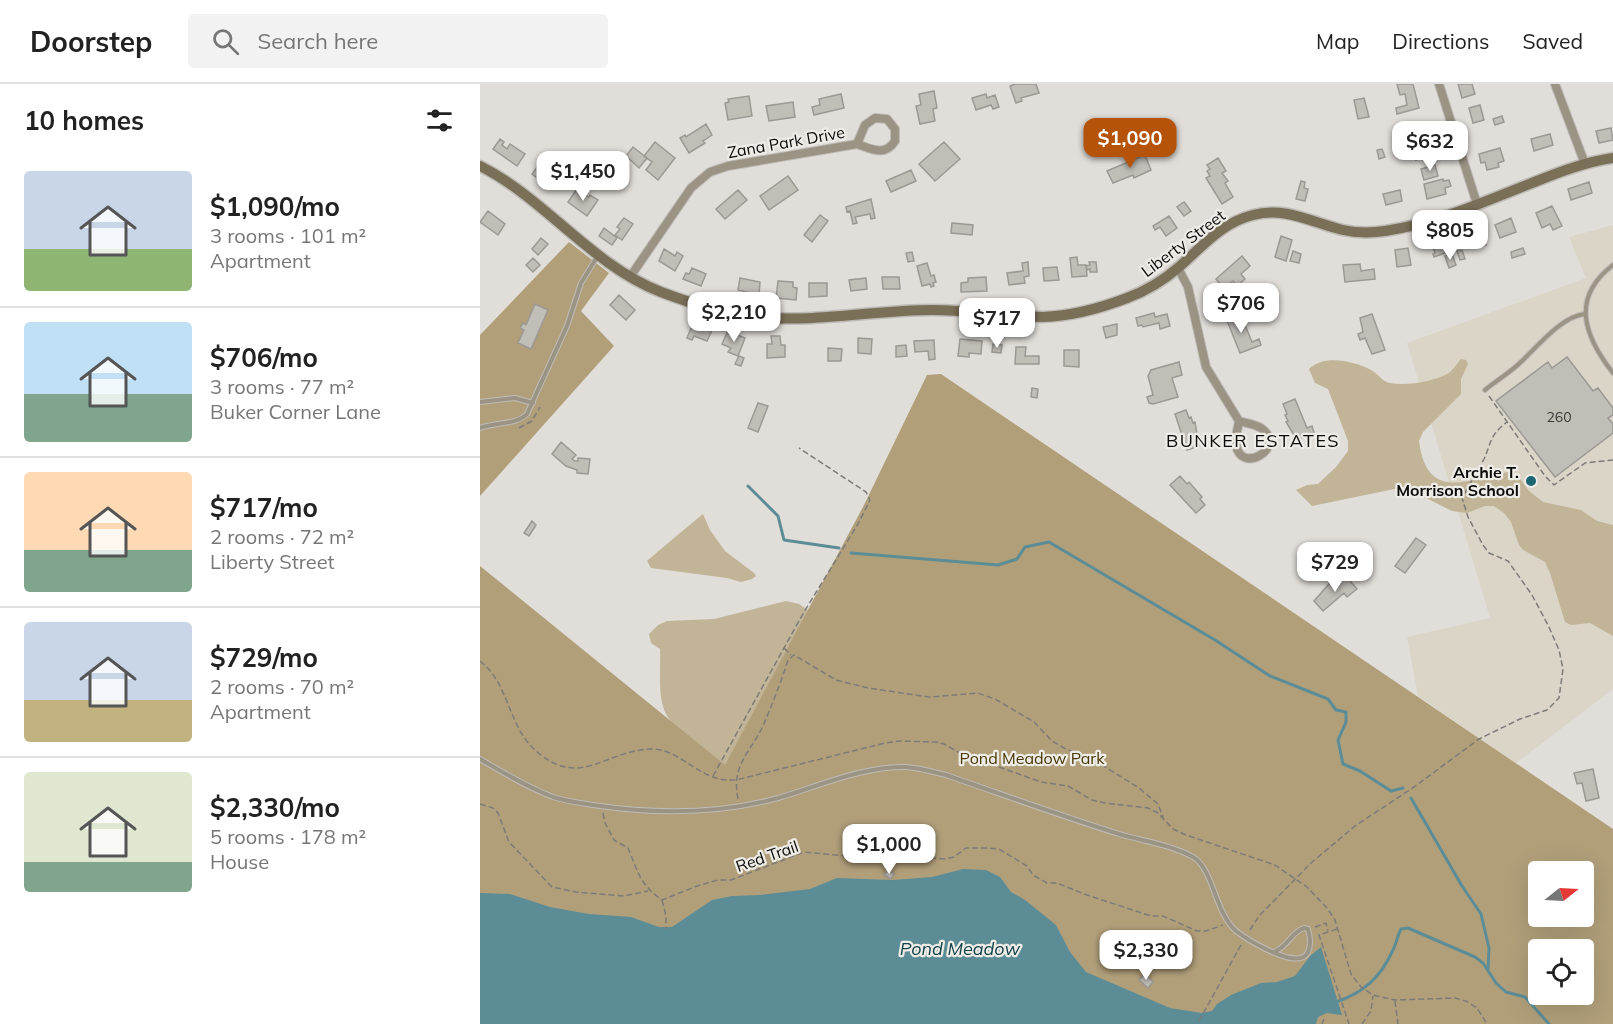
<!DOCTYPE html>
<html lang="en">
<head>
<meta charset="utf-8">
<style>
	:root { --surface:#fff; --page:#f2f2f2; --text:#222; --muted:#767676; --line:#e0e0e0; --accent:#b45309 }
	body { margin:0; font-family:Mulish,sans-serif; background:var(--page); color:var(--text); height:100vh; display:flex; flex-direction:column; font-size:22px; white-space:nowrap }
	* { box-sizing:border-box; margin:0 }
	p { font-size:20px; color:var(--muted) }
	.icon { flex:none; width:33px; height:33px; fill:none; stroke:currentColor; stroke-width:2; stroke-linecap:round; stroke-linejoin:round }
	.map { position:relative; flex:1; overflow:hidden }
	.details { display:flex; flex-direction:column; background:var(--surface); width:480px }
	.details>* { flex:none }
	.needle { width:39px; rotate:72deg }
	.fabs { position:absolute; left:1048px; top:777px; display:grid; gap:12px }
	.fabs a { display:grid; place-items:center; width:66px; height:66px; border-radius:6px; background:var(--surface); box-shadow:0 6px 24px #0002; font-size:30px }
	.price { position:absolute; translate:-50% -51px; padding:0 14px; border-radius:12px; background:#fff; color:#222; font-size:20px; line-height:39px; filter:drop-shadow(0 2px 3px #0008) }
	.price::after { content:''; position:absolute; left:50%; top:36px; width:18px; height:14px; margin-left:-9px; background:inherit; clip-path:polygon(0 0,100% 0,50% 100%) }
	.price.active { background:var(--accent); color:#fff }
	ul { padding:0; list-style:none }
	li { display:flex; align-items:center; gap:18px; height:150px; padding:0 24px }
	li+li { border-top:2px solid var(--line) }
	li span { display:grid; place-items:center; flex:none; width:168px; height:120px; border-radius:6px; color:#555 }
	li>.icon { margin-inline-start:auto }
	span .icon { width:72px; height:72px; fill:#fffc; stroke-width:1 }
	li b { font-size:26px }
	h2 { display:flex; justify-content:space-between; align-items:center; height:72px; padding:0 24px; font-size:26px }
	header { display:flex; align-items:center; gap:36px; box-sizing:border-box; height:84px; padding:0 30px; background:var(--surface); border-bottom:2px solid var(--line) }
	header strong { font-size:28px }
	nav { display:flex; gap:33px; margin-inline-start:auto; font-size:21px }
	.search { width:420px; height:54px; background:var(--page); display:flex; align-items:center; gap:15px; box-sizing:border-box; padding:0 21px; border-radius:6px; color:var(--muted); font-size:22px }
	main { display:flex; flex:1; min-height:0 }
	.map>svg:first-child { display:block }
	.built { fill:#dbd5c8 }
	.green { fill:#c1b497 }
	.forest { fill:#b19f7a; fill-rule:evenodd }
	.water { fill:#5c8d97 }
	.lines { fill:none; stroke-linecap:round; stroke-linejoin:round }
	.stream { stroke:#5c8d97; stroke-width:3 }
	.building { fill:#c1beb8; stroke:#9c9994; stroke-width:1.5 }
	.lane-casing { stroke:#bfbcb8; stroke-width:6 }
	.street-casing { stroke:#bfbcb8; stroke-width:10 }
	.secondary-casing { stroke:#bfbcb8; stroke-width:13 }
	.path { stroke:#7d7b78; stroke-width:1.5; stroke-dasharray:6 3; stroke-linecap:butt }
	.lane { stroke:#9b9383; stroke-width:4 }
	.street { stroke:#9b9383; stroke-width:8 }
	.secondary { stroke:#7a6f57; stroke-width:10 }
	.poi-dot { fill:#1c6672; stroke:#eeece6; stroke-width:2 }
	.labels { text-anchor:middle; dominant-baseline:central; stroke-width:4.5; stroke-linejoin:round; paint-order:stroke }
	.number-label { font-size:14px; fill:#393835 }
	.street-label { font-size:16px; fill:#0c0b09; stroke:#eeece6 }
	.poi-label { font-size:16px; font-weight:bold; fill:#0c0b09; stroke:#eeece6; text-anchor:end }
	.park-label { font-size:16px; fill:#493604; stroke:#eeece6 }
	.neighbourhood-label { font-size:18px; letter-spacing:1.5px; fill:#0c0b09; stroke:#eeece6 }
	.water-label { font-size:18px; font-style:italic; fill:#14424a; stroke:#eeece6 }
</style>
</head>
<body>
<header>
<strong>Doorstep</strong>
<div class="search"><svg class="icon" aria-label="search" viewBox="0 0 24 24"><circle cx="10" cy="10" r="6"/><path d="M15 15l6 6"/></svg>Search here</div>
<nav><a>Map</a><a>Directions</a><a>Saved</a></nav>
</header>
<main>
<section class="details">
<h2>10 homes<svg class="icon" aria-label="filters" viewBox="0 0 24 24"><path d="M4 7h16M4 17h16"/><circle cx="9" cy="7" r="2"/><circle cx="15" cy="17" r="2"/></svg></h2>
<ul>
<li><span style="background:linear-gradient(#c9d6e8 65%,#8fb573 0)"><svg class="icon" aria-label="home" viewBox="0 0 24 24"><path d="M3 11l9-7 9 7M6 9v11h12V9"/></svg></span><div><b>$1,090/mo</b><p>3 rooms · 101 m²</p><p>Apartment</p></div></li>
<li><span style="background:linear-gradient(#bfe0f5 60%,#7fa58c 0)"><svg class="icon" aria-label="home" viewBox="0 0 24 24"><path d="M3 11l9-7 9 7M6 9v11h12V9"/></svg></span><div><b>$706/mo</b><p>3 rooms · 77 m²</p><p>Buker Corner Lane</p></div></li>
<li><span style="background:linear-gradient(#ffd9b3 65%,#7fa58c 0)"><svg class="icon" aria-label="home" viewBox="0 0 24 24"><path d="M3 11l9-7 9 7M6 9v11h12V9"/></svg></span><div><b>$717/mo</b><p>2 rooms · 72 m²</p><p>Liberty Street</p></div></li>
<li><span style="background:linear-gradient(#c9d6e8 65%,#c2b280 0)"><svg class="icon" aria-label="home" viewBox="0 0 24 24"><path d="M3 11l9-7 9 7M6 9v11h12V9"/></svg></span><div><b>$729/mo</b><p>2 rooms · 70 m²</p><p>Apartment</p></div></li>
<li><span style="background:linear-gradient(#dfe7d0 75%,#7fa58c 0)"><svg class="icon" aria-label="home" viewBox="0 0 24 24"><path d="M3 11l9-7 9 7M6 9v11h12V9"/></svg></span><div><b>$2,330/mo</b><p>5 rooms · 178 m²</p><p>House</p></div></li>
</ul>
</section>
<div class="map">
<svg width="1133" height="940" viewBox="0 0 1133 940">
	<rect width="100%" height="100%" fill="#e1ded9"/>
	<path class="built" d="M1133 141V605L1036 679 938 612 927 553 1010 534 927 259 1106 194 1089 153Z"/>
	<path class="green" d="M981 275 986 276 988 280 981 295V310L943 348 939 357C947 418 986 396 1028 388L1041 396 1049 407 1063 418 1101 426 1117 437 1133 441V552L1110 539 1091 541 1085 538 1070 489 1065 478 1043 466 1039 461 1031 438 1024 429 1014 422H1005L987 429 972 427 924 403 832 422 816 406 827 401 838 400 856 383 868 367V357L848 305 835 299 829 285C844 270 874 277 891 286 898 289 902 298 910 299 928 302 953 298 969 289 973 286 977 279 981 275Z
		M223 430 230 446 245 467 274 489 276 492 272 495 261 498 247 494 171 484 167 477C185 461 204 446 223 430Z
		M306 517 319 520 328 526 326 533 245 682C230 669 194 646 186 630 177 612 181 585 180 565L171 559 169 550 178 541 187 537 234 535Z"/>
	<path class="forest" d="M89 158 129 189 101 227 134 262 0 412V251Z
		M461 290 1133 745V940H0V482L245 681 383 423 447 291ZM1059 788H1104V832H1059ZM1059 866H1104V910H1059Z"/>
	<path class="water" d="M483 785 506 786 520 793 531 808 545 816 576 841 590 868 606 888 690 924 722 929 732 927 737 920 751 911 781 899 797 898 815 892 830 872 841 863 862 931 847 929 838 933 836 940H0V809L30 810 70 823 109 830 151 833 179 843H192L232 816 252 812 280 811 330 805 357 794 413 796 452 793Z"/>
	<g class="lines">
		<path class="stream" d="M268 402 298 432 304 456 359 464
			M371 469 518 481 537 475 545 463 569 458 735 556 790 592 848 615 856 626 866 628V638L858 656 863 680 880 687 911 707 923 704
			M931 714 982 802 1001 830 1009 864 1008 886
			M856 918C883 909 900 894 912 868 916 861 917 853 921 845L928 844 995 873 1003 879 1016 899 1026 908 1045 913 1069 940"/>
	</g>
	<path class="building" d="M535 0H556L559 9 541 14 542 17 536 19 530 2Z
		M917 0H933L939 24 917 30 916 24 927 21 925 10 920 11Z
		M978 0H992L995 10 982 14Z
		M454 7 457 24 453 25 455 37 440 40 436 22 441 21 439 10Z
		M361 10 364 24 334 31 332 23 340 21 339 15Z
		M506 10 507 14 515 11 519 23 513 25 511 21 496 26 492 14Z
		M269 12 272 32 248 36 245 19 249 18 248 15Z
		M884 14 889 33 878 35 874 16Z
		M313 18 315 33 289 37 286 22Z
		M1000 21 1004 36 993 39 989 24Z
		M1022 32 1024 38 1015 41 1013 35Z
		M226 40 232 51 223 57 225 59 209 69 200 54 205 51 206 53Z
		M1131 44 1133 56 1119 59 1116 47Z
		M1070 50 1073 61 1054 67 1051 55Z
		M20 55 24 58 22 61 27 65 30 60 45 70 37 82 13 65Z
		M617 57 622 70 619 72 614 58Z
		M924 57 927 65 918 68 915 60Z
		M175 58 195 74 178 96 166 86 172 78 164 72Z
		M464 58 480 75 455 97 439 80Z
		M946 58 947 63H950L952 71 936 76 932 63Z
		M153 63 167 74 159 84 146 72Z
		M1020 64 1024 77 1018 79 1019 83 1007 86 1005 78 1001 79 999 70Z
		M902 65 905 73 899 75 897 66Z
		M66 71 72 76 67 83 76 89 67 101 52 90Z
		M665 71 671 86 654 94 653 91 633 99 627 87Z
		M738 74 746 87 742 89 748 97 745 99 753 113 742 120 726 94 730 92 727 87 730 85 727 81Z
		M955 81 958 92 944 96 941 85Z
		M431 86 436 97 411 108 406 97Z
		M308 92 318 106 289 126 280 112Z
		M963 95V97L969 96 971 102 965 104 966 110 947 115 944 100Z
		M821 97 825 98 824 104 828 105 825 117 816 115Z
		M1109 98 1112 109 1091 116 1088 105Z
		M97 105 109 113 110 111 118 116 107 132 88 118Z
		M258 106 267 116 245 135 236 125Z
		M920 106 922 117 906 121 903 110Z
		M391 115 395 134 391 135 390 130 375 133 377 139 373 140 370 127 367 128 366 123Z
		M704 118 711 127 704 132 697 123Z
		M1072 122 1082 142 1073 146 1070 140 1062 144 1056 129Z
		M8 127 25 140 18 151 0 138Z
		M340 131 348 137 332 158 324 151Z
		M689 132 697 144 686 152 680 143 675 146 673 142Z
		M144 134 153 140 142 156 135 151 140 145 137 143Z
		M1031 134 1036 148 1020 154 1015 141Z
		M472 139 493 141 492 151 471 149Z
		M124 144 137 154 132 161 119 152Z
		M1000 145 1006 161 999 163 997 159 982 164 978 153Z
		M801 152 812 156 806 177 795 173Z
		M963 153 968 168 954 173 953 170 955 169 951 158Z
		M61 154 68 160 58 171 52 165Z
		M928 164 931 181 917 183 915 166Z
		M1043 164 1045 170 1032 174 1031 168Z
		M184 165 195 172 197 168 203 172 195 187 179 177Z
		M982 166 985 175 980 176 977 167Z
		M813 167 821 170 819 179 810 177Z
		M432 168 434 177 428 178 426 169Z
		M972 170 976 181 969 184 965 172Z
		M762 172 770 182 761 190 765 195 757 202 753 197 744 205 736 195Z
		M597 173 598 181H606L607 192 592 193 590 174Z
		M53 174 60 181 53 188 46 181Z
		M548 178 549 192 544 193 545 199 529 201 527 189 543 187 542 179Z
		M609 178H616L617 188H610V185L607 186 606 182 610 181Z
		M447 179 451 192 454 191 456 198 453 199 454 202 451 203 450 200 442 202 437 182Z
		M880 180 881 187 894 185 895 195 865 198 863 181Z
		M577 183 579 196 564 197 563 184Z
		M212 184 226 190 221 202 203 195 206 189 209 190Z
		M402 193H419L420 205H403Z
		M506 193 507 207 481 208V199L488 198V194Z
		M260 194 280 198 279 211 258 206Z
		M386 194 387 205 371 207 369 196Z
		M298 197 313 198V203L317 204 316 216 296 214Z
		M329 199H347V212L329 213Z
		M786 205 788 210 782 213 779 208Z
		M139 211 155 226 146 236 130 221Z
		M55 220 68 226 51 265 38 259 44 246 40 244 43 239 46 241Z
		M674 229 675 233 687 230 690 242 680 245 679 239 663 243 662 241 658 242 656 234Z
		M760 229 772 258 779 255 781 261 760 269 746 234Z
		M892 230 905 266 892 270 885 254 880 256 878 250 883 248 880 234Z
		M637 240V251L626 254 623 243Z
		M218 241 232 246 227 257 214 252 212 256 207 254 211 244 216 245Z
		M247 249 251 251 252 249 265 254 258 272 248 268 251 264 242 260Z
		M291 252H300L301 261H305V273L287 274V260H292Z
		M378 254 392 255 391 270 378 269Z
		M480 255 502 257 501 270 489 269V273L478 272Z
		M454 256 455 275 449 276 448 267 435 268 434 257Z
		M513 260 522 261 521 269 512 268Z
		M426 261 427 272 416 273V262Z
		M536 263H546L545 272H559V280H535Z
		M348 264 362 265 361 277H348Z
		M584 266H599V283L584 282Z
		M259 272 264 274 261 282 255 280Z
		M1087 273 1113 307 1118 304 1133 324V331L1128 334 1133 340V349L1075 393 1016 317 1068 278 1072 284Z
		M699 278 702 291 692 294 698 313 673 320 669 319 667 313 673 311 668 292 671 286Z
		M552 304 558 305 557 314 551 313Z
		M815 315 827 344 832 342 834 348 817 356 806 338 808 337 805 331 807 330 803 320Z
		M278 319 288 322 278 348 268 344Z
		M706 326 709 334 711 333 713 339 715 338 719 362 707 366 695 330Z
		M81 358 96 371 92 375 95 377H98V374L110 375 108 390 97 389V386L86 382 72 370Z
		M700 392 707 400 709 398 722 413 720 415 725 421 716 429 690 401Z
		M52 437 56 441 49 452 44 449Z
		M936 454 946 461 925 489 915 482Z
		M865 491 877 505 867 513 864 509 843 527 834 517 849 500 857 498Z
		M1113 685 1119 714 1106 717 1102 699 1097 700 1094 689Z
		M408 786 414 790 411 795 404 791Z
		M665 890 673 898 668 904 659 896Z"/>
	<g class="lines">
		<defs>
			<path id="lane" d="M1133 181C1090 214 1104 252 1133 289
				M1005 306C1017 296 1031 288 1042 277 1058 262 1082 232 1105 230
				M0 318 35 314 53 319
				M0 344C15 338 36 341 47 330L87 242 101 199 117 173
				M0 675C24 689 47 703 73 713 85 717 100 719 113 721 173 730 239 730 298 714 336 703 387 681 426 683 440 684 453 688 466 691 524 711 581 732 639 750 663 757 692 761 713 773 733 784 735 829 756 847 768 856 819 888 828 868 831 861 830 852 828 845L824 844C810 849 809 862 794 868"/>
			<path id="street" d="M959 0 997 120
				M1075 0 1105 80
				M395 34 407 35 415 45V57C405 73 391 65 377 60L385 41Z
				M698 184 708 203 726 283 759 337C758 344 755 353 756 360 760 392 808 363 781 344 775 340 766 339 759 337
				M150 193 211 104 230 88 248 82 377 60"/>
			<path id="secondary" d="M0 82C66 115 111 181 181 208 210 219 243 230 275 233 334 239 394 226 453 226 490 226 526 233 563 233 590 232 621 224 647 214 666 207 684 196 699 183 723 162 741 139 773 131 805 122 833 139 863 146 877 149 891 149 905 147 958 139 1008 116 1057 97 1082 87 1106 78 1133 74"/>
		</defs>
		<use href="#lane" class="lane-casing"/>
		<use href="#street" class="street-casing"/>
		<use href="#secondary" class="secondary-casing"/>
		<path class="path" d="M1009 312 1065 392 1074 401 1105 379 1133 376
			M39 344 52 337 60 323
			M304 564 311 571
			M0 577C29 599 28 642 55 666 100 706 123 667 171 665 193 664 213 686 233 693 240 696 248 696 256 696L405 659 420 657 456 658 464 660 480 669 561 698 588 702 612 716 625 719 668 724 678 729 693 745 706 751 795 781 827 803 847 824 855 836 871 890 881 903 893 911 915 916 975 914 986 917 997 924 1007 940
			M233 692 324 528 378 440 390 416 386 408 319 364
			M258 715C251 681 270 669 283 642 292 621 301 598 308 576L314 571 356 596 388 604 449 613 498 609 515 615 554 638 572 657 584 664 614 676 659 704 678 720 684 736
			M0 720 13 724 18 729 29 758 72 803 96 808 144 812 168 807
			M123 729 125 739 134 756 148 764C158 787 159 800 182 816L217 802 238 796H251L324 768 376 773 391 777 445 773 465 775 474 773 486 764H508L519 765 547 782 553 791 567 799H577L604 810 671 832H683L717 847H726L743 841
			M182 816 186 832V845
			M835 843 846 839 848 847
			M857 845 839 851 869 940
			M770 846 779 832 831 779 875 742 934 703 999 655 1040 635 1067 626 1079 614 1083 585 1079 566 1068 541 1052 511 1028 477 1009 469 1003 461 988 433 982 414C989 401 997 388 1004 375 1012 357 1009 352 1027 338
			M915 917 918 940
			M719 937 761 861
			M842 940 844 935
			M882 940 891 927 893 912"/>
		<use href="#lane" class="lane"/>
		<use href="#street" class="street"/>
		<use href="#secondary" class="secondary"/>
	</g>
	<circle class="poi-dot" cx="1051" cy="397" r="6"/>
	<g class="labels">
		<g class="number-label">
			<text x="1079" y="333">260</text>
		</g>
		<g class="street-label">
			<text transform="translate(306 58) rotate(-10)">Zana Park Drive</text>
			<text transform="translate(703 159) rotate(-37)">Liberty Street</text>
			<text transform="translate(287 772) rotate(-19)">Red Trail</text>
		</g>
		<g class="poi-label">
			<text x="1039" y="388">Archie T.<tspan x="1039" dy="18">Morrison School</tspan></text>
		</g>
		<g class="park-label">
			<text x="552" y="674">Pond Meadow Park</text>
		</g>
		<g class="neighbourhood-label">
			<text x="773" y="356">BUNKER ESTATES</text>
		</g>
		<g class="water-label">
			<text x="480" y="864">Pond Meadow</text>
		</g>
	</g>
</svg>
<div class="fabs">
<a><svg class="needle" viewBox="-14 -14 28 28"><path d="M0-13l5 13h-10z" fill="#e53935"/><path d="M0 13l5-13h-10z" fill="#767676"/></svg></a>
<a><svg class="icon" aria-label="locate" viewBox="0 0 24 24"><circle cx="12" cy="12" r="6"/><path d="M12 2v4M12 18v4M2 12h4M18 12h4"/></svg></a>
</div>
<b class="price active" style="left:650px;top:85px">$1,090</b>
<b class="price" style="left:950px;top:88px">$632</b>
<b class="price" style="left:103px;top:118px">$1,450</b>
<b class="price" style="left:970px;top:177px">$805</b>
<b class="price" style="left:761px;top:250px">$706</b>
<b class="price" style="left:254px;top:259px">$2,210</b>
<b class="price" style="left:517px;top:265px">$717</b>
<b class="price" style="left:855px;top:509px">$729</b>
<b class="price" style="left:409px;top:791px">$1,000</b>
<b class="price" style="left:666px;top:897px">$2,330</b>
</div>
</main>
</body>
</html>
